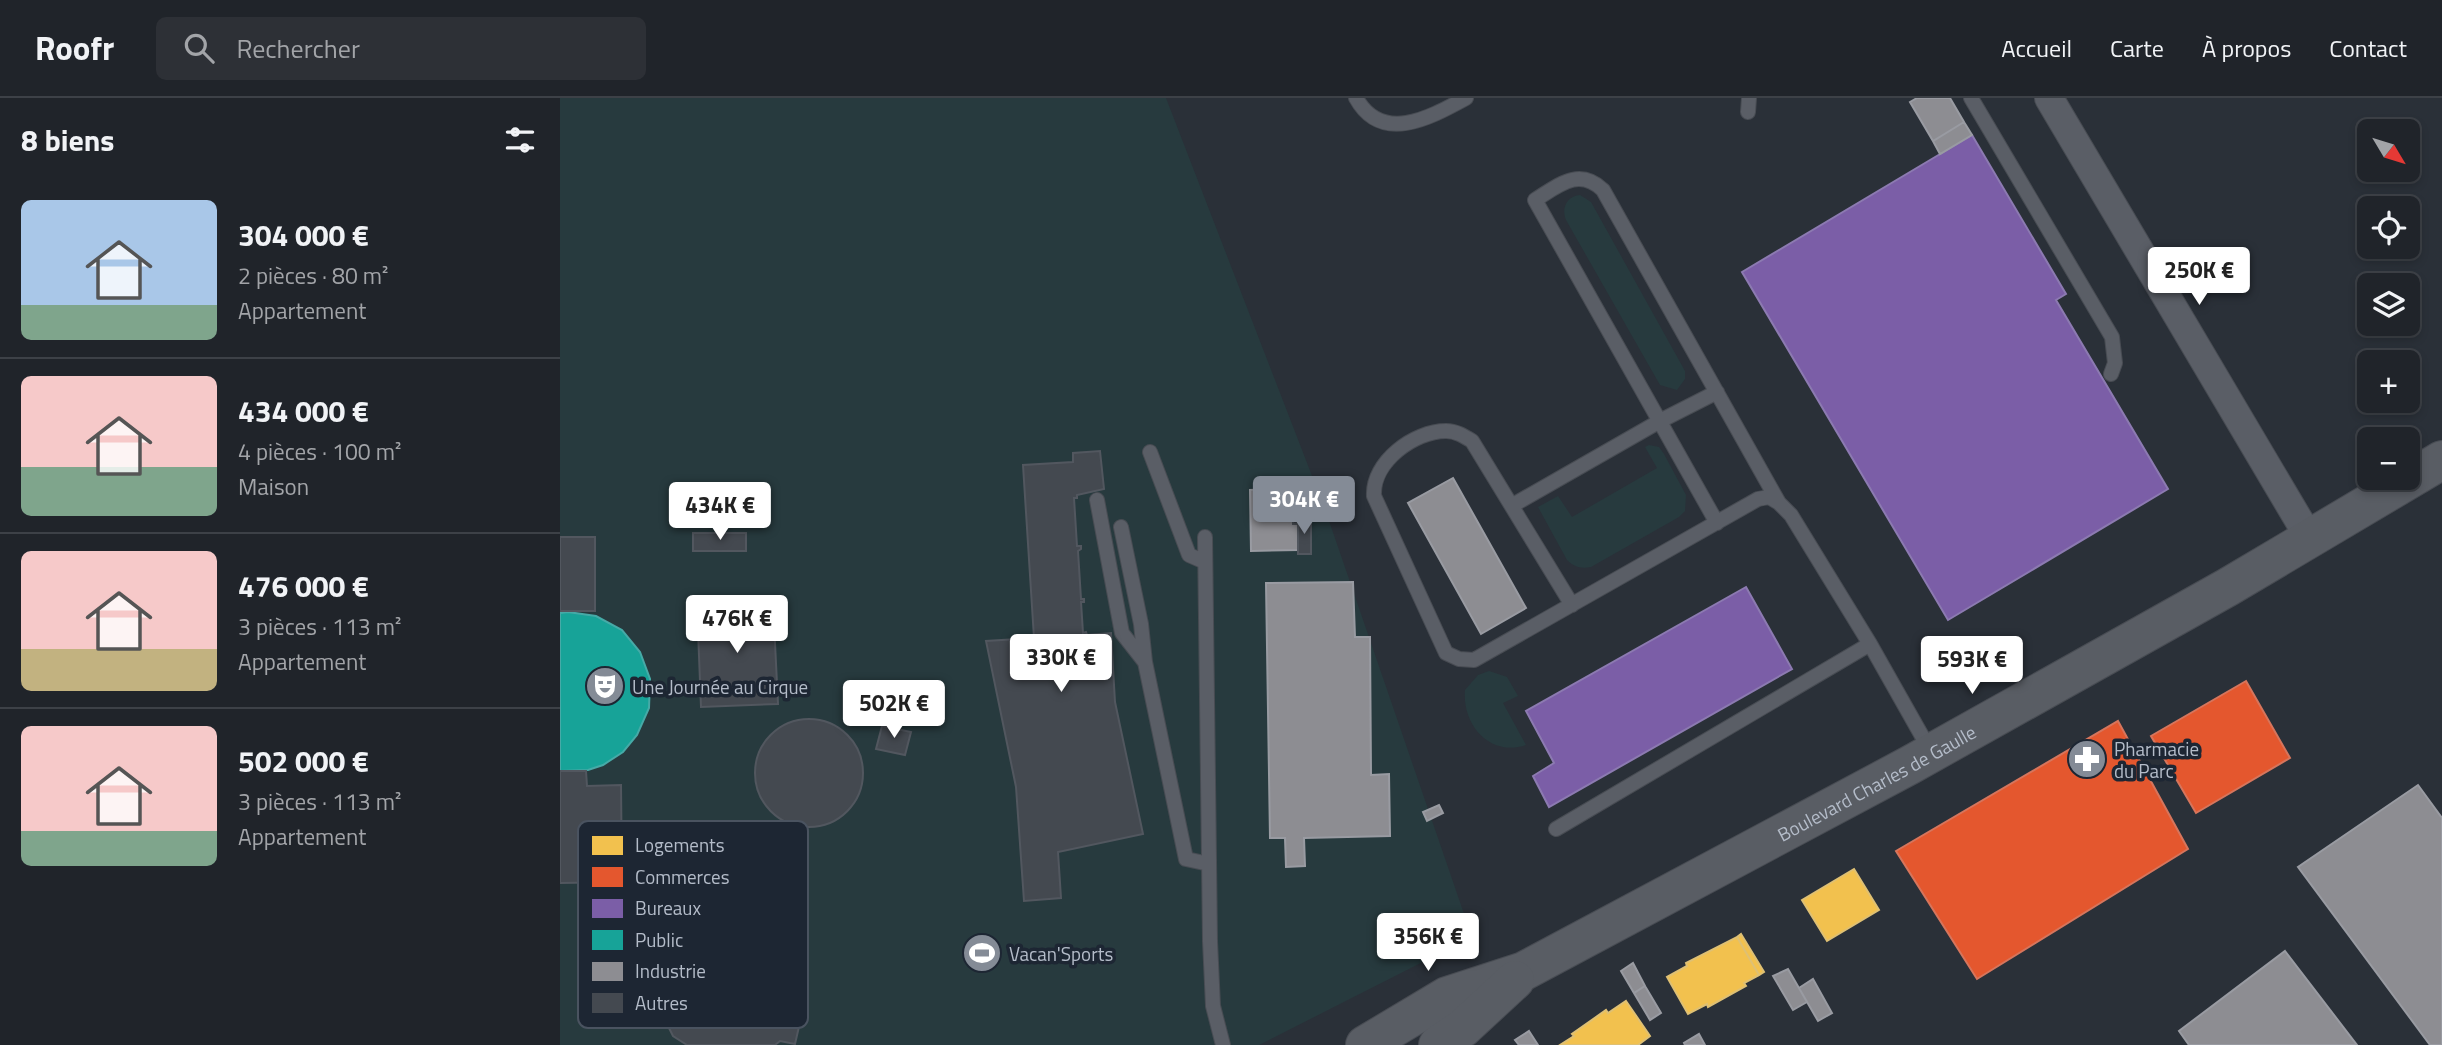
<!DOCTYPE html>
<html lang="fr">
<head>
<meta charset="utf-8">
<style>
	:root { --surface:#20242a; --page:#2d3036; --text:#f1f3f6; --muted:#a2a4a8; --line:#3d4147; --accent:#848b96 }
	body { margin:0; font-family:"Titillium Web",sans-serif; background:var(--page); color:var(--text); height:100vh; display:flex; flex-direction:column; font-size:26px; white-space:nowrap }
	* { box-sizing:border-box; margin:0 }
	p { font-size:23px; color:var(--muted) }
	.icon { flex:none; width:38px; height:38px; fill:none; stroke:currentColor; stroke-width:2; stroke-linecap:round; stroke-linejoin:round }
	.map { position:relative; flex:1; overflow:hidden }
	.panel { display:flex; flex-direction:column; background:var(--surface); width:560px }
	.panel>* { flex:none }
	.needle { width:46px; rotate:128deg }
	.tools { position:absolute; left:1797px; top:21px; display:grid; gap:14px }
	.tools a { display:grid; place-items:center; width:63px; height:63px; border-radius:10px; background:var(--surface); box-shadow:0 4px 10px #0003,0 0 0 2px var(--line); font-size:35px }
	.price { position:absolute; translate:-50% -60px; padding:0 16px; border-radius:7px; background:#fff; color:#222; font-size:23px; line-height:46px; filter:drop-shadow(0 2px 4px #0008) }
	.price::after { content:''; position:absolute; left:50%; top:42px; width:21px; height:16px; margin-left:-10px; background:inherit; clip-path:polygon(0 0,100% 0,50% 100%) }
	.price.current { background:var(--accent); color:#fff }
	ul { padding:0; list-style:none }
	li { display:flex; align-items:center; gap:21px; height:175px; padding:0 21px }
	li+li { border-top:2px solid var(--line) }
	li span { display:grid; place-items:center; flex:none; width:196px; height:140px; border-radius:10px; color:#555 }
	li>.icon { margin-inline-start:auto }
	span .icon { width:84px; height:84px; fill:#fffc; stroke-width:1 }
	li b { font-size:30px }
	h2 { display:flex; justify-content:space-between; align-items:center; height:84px; padding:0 21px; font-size:30px }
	header { display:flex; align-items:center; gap:42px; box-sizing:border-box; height:98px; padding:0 35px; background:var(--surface); border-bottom:2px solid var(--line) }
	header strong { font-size:33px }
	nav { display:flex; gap:38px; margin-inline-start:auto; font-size:24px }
	.search { width:490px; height:63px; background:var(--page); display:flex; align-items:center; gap:18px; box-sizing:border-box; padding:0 24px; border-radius:10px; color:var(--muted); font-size:26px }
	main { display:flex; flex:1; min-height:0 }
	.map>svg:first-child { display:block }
	.green { fill:#273a3e }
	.homes { fill:#f2c14e; stroke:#dfc073; stroke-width:2 }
	.shops { fill:#e4572e; stroke:#d6755c; stroke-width:2 }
	.offices { fill:#7b5ea7; stroke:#8c7ab1; stroke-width:2 }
	.public { fill:#17a398; stroke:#46aaa7; stroke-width:2 }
	.industry { fill:#8d8d92; stroke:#999ba2; stroke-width:2 }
	.building { fill:#444950; stroke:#52575f; stroke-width:2 }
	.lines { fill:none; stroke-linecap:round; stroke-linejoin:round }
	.lane-casing { stroke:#484c53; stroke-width:16 }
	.street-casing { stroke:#484c53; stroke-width:30 }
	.secondary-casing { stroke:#484c53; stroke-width:40 }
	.lane { stroke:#5a5e66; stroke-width:14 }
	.street { stroke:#5a5e66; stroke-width:28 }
	.secondary { stroke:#595d64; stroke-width:38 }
	.labels { text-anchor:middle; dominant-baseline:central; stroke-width:7; stroke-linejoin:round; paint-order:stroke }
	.poi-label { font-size:19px; fill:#b4bcc9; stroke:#1d2633; text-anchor:start }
	.street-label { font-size:19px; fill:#b4bcc9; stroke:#1d2633 }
	.key { fill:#1d2633; stroke:#4a5360; stroke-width:2 }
	.key-label { font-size:19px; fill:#b4bcc9 }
</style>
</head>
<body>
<header>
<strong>Roofr</strong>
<div class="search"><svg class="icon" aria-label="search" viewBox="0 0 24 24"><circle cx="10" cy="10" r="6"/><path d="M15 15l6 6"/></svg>Rechercher</div>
<nav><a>Accueil</a><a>Carte</a><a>À propos</a><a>Contact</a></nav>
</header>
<main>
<section class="panel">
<h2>8 biens<svg class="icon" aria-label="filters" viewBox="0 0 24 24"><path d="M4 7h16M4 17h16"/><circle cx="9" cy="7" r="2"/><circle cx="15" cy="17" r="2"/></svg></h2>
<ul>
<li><span style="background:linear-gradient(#a9c7e8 75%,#7fa58c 0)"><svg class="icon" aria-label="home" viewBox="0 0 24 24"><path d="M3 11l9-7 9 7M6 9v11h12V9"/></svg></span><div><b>304 000 €</b><p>2 pièces · 80 m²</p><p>Appartement</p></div></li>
<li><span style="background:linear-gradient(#f6c9c9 65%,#7fa58c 0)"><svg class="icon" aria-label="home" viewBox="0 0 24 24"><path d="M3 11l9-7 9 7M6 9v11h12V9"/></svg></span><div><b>434 000 €</b><p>4 pièces · 100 m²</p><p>Maison</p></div></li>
<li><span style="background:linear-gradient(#f6c9c9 70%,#c2b280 0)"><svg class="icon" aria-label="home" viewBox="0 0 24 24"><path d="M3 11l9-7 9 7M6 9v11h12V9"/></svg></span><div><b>476 000 €</b><p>3 pièces · 113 m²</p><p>Appartement</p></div></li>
<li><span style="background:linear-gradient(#f6c9c9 75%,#7fa58c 0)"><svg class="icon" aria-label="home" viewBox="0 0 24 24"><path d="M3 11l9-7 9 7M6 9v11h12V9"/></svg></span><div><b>502 000 €</b><p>3 pièces · 113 m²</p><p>Appartement</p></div></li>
</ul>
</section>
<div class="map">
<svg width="1882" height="947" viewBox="0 0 1882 947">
	<rect width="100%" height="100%" fill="#2a3038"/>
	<path class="green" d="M0 0H606L766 414 912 839 699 947H0Z
		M1020 97 1031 104 1125 273V281L1117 292 1100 287 1006 122C1001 110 1007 98 1020 97Z
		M1089 347 1099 349 1104 356 1126 397 1125 413 1119 419 1031 469C1021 471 1014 469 1007 462L978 409 998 398 1012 419 1097 370 1085 349Z
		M929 573 947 579 958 598 943 605 966 647C930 659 902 627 905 592L918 577Z"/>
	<path class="homes" d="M1294 771 1319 812 1267 843 1242 802Z
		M1181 836 1204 874 1199 877 1177 839Z
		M1177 839 1199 877 1184 885 1186 888 1148 909 1147 906 1128 916 1107 879 1127 868 1126 865Z
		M1066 903 1090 938 1078 947H1000L1014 938 1012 936 1046 912 1048 915Z"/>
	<path class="shops" d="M1686 583 1730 660 1636 715 1591 638Z
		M1558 623 1628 751 1417 881 1336 753Z"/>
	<path class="offices" d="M1412 37 1506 196 1496 202 1608 391 1388 522 1182 174Z
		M1186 489 1232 571 989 709 973 678 994 665 966 613Z"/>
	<path class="public" d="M8 514 36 518 62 532 80 554 90 581 89 610 77 637 63 654 43 667 28 672 0 673V515Z"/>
	<path class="industry" d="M1357 0H1390L1404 24 1373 43 1350 4Z
		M1404 24 1412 37 1380 56 1373 43Z
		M753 380 766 414 743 423 742 421H733V426H738V452L691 453 690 392 724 391Z
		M893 380 966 510 921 536 848 405Z
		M793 484 795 539H810L811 677 829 676 830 738 744 740 745 768 726 769 725 740H710L706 485Z
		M1858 687 1882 720V947H1870L1738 769Z
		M879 707 883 715 867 723 863 714Z
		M1725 853 1797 947H1629L1619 933Z
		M1073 865 1085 888 1074 895 1061 873Z
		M1228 871 1247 904 1233 912 1213 878Z
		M1253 881 1272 915 1258 923 1239 890Z
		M1085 888 1101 915 1090 922 1074 895Z
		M969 933 978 947H959L955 942Z
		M1139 936 1145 947H1125L1124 945Z"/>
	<path class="building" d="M540 353 544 391 517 397V400H514L517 448H521V451L518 453 521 501H524V504H521L523 535 526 534 527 537 551 535 555 604 583 736 498 754 501 800 464 803 456 689 426 543 474 540 463 367 513 364V355Z
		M751 420V456H738V426H733V421H742L743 423Z
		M133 435H186V453H133Z
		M0 439H35V513H0Z
		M213 504 218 606 141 609 137 507Z
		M195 675a54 54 0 1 1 108 0a54 54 0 1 1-108 0Z
		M322 628 351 634 345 657 316 651Z
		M0 673H26L27 688 61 687 62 784 0 785Z
		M151 873 194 882 215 895 226 917 241 920 235 946 220 943 215 947H127L113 938 102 916 87 912 91 888 108 891 127 875Z"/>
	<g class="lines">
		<defs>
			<path id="lane" d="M796 0C822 47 871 19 906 0
				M1411 0 1552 239 1555 265 1551 276
				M1188 14 1189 0
				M590 354 629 457 645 464
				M537 402 562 535 584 563
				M953 407 1100 323 1157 294
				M1157 425 975 102C999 87 1019 69 1043 92L1219 405
				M561 429 581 526 585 564 626 761 649 766
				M645 439 650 843 653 908 663 947
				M1012 507 912 343C904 338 896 333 886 333 854 333 812 364 814 398L886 555 899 561 914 562 1198 401 1209 399 1219 405 1231 417 1310 546 1371 654
				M996 731 1310 546"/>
			<path id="street" d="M1489 0 1750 441"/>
			<g id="secondary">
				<path id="s1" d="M805 947 887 898 964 873 1350 667 1668 489 1882 362"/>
				<path d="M878 947 903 930 955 882"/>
			</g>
		</defs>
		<use href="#lane" class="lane-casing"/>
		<use href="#street" class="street-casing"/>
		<use href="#secondary" class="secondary-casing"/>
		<use href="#lane" class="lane"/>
		<use href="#street" class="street"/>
		<use href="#secondary" class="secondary"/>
	</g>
	<defs>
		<symbol id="theatre-disc" viewBox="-11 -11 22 22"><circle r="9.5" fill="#848b96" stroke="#1d2633"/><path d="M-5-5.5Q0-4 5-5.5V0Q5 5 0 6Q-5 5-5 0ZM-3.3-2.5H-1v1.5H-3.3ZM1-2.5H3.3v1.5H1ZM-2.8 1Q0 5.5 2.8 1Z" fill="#fff"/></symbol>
		<symbol id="pharmacy-disc" viewBox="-11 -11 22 22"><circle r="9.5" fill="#848b96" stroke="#1d2633"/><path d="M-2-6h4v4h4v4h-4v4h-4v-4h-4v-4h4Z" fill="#fff"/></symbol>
		<symbol id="stadium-disc" viewBox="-11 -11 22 22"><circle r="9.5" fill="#848b96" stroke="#1d2633"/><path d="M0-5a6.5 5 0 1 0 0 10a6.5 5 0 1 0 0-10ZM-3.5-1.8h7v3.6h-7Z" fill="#fff"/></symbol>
	</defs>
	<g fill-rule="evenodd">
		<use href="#theatre-disc" x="23" y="566" width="44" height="44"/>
		<use href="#pharmacy-disc" x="1505" y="639" width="44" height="44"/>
		<use href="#stadium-disc" x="400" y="833" width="44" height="44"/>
	</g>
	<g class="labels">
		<g class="poi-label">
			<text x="72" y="588">Une Journée au Cirque</text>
			<text x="1554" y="650">Pharmacie<tspan x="1554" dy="22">du Parc</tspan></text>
			<text x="449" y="855">Vacan'Sports</text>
		</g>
		<g class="street-label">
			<text stroke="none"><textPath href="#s1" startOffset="576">Boulevard Charles de Gaulle</textPath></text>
		</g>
	</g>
	<rect x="18" y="723" width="230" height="207" rx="10" class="key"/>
	<rect x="32" y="738" width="31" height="19" fill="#f2c14e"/>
	<rect x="32" y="769" width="31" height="20" fill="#e4572e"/>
	<rect x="32" y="801" width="31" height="19" fill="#7b5ea7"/>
	<rect x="32" y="832" width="31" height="20" fill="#17a398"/>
	<rect x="32" y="864" width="31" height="19" fill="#8d8d92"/>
	<rect x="32" y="895" width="31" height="20" fill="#444950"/>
	<g class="key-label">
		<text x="75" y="754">Logements</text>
		<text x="75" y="786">Commerces</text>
		<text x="75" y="817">Bureaux</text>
		<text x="75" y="849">Public</text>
		<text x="75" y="880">Industrie</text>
		<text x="75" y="912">Autres</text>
	</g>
</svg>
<div class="tools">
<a><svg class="needle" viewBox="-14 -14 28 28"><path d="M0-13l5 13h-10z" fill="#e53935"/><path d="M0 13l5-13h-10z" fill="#a2a4a8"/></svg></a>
<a><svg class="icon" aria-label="locate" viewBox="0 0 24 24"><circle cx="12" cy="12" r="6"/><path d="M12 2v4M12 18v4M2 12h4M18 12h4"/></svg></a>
<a><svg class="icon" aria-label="layers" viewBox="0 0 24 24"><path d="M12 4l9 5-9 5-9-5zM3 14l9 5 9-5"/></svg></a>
<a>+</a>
<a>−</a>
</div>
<b class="price" style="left:1639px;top:209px">250K €</b>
<b class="price current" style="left:744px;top:438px">304K €</b>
<b class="price" style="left:160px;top:444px">434K €</b>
<b class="price" style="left:177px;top:557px">476K €</b>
<b class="price" style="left:501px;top:596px">330K €</b>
<b class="price" style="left:1412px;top:598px">593K €</b>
<b class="price" style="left:334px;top:642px">502K €</b>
<b class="price" style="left:868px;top:875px">356K €</b>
</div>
</main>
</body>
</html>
